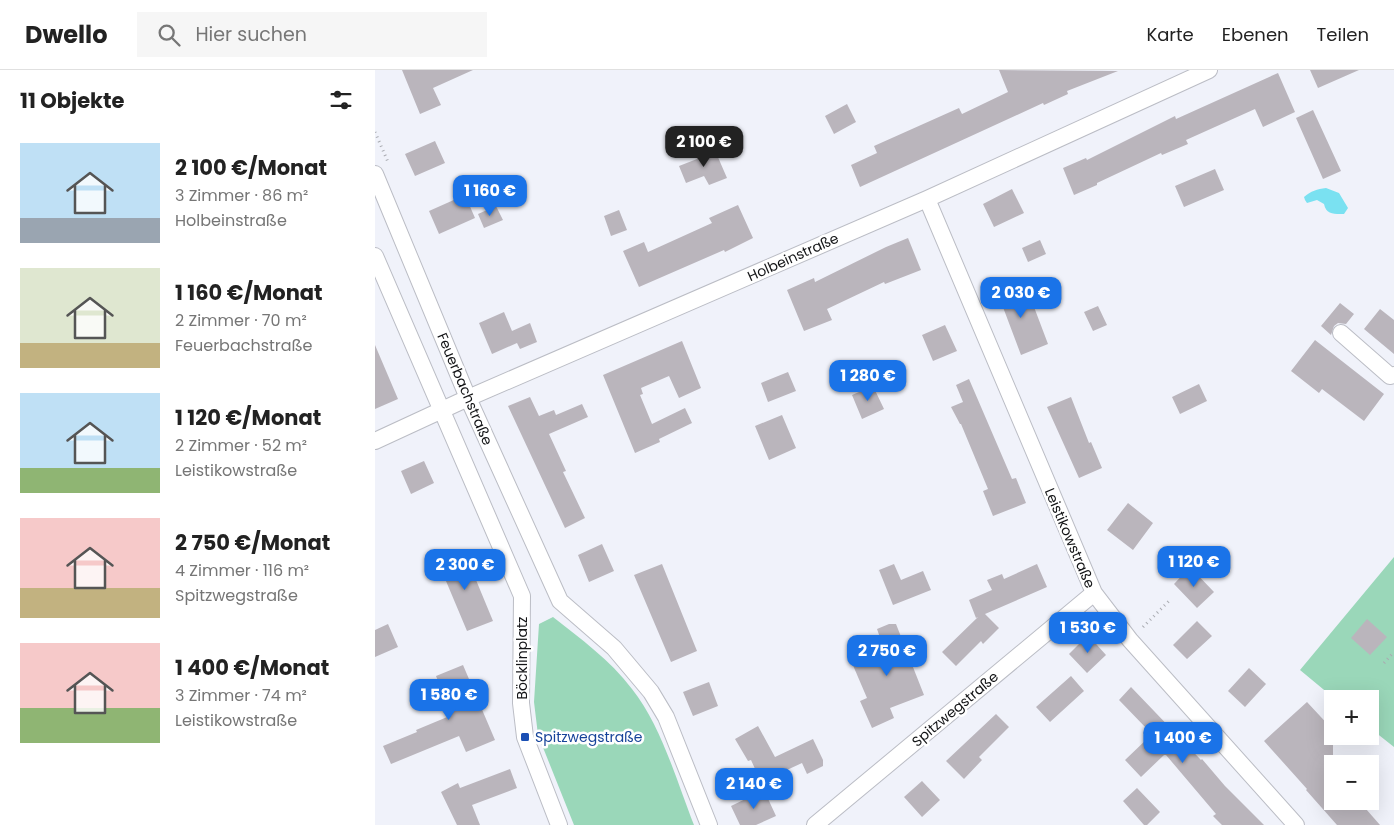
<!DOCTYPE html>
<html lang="de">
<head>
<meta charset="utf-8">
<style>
	:root { --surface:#fff; --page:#f6f6f6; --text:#222; --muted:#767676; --line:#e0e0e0; --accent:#1a73e8 }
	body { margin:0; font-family:Poppins,sans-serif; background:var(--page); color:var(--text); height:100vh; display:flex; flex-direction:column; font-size:19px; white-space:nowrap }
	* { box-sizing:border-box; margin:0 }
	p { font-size:16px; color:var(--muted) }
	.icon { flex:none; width:28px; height:28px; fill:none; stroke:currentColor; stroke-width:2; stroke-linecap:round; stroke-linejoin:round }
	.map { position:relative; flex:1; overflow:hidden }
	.details { display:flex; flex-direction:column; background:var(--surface); width:375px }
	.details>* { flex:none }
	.tools { position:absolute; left:949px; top:620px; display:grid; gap:10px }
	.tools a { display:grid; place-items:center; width:55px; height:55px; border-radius:0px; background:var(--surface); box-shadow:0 5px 20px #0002; font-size:25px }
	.price { position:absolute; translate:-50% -42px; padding:0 11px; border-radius:10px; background:var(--accent); color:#fff; font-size:16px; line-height:32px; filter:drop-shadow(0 1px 2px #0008) }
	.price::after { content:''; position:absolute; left:50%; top:30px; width:15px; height:11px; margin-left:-8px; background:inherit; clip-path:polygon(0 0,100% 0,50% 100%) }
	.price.active { background:#222; color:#fff }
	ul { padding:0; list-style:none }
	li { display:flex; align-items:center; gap:15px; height:125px; padding:0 20px }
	li span { display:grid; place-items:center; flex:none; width:140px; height:100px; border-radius:0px; color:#555 }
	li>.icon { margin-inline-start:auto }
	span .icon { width:60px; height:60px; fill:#fffc; stroke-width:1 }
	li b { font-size:21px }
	h2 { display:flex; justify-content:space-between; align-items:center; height:60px; padding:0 20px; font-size:21px }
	header { display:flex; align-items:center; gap:30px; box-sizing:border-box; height:70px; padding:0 25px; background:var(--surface); border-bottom:1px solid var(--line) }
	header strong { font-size:24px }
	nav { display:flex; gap:28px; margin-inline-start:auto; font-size:18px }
	.search { width:350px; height:45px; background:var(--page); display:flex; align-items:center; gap:12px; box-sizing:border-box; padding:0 18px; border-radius:0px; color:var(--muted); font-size:19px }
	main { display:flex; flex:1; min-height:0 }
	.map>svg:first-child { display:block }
	.green { fill:#9ad7b9 }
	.water { fill:#7ae1f1 }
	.building { fill:#bab5bc }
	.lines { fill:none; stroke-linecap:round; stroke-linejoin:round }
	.minor-casing { stroke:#bbbdc5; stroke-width:18 }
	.path { stroke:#a9abb1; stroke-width:3; stroke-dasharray:1 4; stroke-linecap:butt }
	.minor { stroke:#fff; stroke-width:16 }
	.transit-dot { fill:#1a4fb4; stroke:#fff; stroke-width:2 }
	.labels { text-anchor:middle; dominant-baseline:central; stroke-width:5; stroke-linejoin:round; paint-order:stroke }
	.street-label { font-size:14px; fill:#131416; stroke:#fff }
	.transit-label { font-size:14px; fill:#164399; stroke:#fff; text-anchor:start }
</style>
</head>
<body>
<header>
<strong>Dwello</strong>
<div class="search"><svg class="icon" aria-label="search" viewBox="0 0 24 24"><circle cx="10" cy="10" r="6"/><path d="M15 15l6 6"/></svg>Hier suchen</div>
<nav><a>Karte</a><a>Ebenen</a><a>Teilen</a></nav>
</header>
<main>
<section class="details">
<h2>11 Objekte<svg class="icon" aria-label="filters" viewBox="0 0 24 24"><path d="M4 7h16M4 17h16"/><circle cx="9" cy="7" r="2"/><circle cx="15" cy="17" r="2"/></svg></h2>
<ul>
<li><span style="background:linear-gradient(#bfe0f5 75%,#9aa5b1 0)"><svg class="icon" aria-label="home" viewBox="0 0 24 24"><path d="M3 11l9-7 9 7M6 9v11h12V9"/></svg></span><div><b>2 100 €/Monat</b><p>3 Zimmer · 86 m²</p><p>Holbeinstraße</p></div></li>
<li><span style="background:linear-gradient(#dfe7d0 75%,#c2b280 0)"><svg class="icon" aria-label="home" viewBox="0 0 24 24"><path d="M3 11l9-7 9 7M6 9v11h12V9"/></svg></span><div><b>1 160 €/Monat</b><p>2 Zimmer · 70 m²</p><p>Feuerbachstraße</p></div></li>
<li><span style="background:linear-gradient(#bfe0f5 75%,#8fb573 0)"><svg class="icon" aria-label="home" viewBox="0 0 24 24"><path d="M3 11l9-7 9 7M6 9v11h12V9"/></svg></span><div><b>1 120 €/Monat</b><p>2 Zimmer · 52 m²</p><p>Leistikowstraße</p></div></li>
<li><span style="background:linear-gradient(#f6c9c9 70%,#c2b280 0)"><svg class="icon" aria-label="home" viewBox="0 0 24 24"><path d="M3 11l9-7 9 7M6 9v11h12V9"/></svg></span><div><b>2 750 €/Monat</b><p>4 Zimmer · 116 m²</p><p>Spitzwegstraße</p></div></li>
<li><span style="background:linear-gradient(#f6c9c9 65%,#8fb573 0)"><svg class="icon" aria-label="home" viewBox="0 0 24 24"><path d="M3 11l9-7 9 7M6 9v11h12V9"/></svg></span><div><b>1 400 €/Monat</b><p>3 Zimmer · 74 m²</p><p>Leistikowstraße</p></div></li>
</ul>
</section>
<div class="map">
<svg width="1019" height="755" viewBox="0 0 1019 755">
	<rect width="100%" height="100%" fill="#f0f2fa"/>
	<path class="green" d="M1019 487V677L995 658V629H960L925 600Z
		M178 547C206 569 235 590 257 619 286 655 302 712 319 755H199L163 665 159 632 164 554Z"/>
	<path class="water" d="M951 118 964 123 973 138 969 144C960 144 951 145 949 134L942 130 932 133 930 130 929 127C936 121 942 119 951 118Z"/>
	<path class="building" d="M27 0H98L58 18 66 35 45 44Z
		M624 0 743 1 692 21 693 24 669 35 668 33 485 117 476 95 502 83 499 76 584 38 587 44 633 22Z
		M935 0H984L943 18Z
		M903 3 920 42 888 57 880 39 811 70 813 74 787 85 786 83 722 113V115L699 125 688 98 711 88 712 90 800 46 801 49Z
		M472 34 481 52 459 64 450 46Z
		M938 40 966 101 948 109 921 48Z
		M60 71 70 93 40 106 30 84Z
		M339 78 352 108 334 115 329 106 311 113 304 96 322 89 321 85Z
		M840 99 849 120 809 137 800 116Z
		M637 119 649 143 619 157 608 134Z
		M90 125 100 148 64 164 54 141Z
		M363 135 378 168 350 182 349 180 264 217 248 181 269 172 273 182 337 153 334 148Z
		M121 136 128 150 109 158 103 144Z
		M244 140 252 160 236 166 229 146Z
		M533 168 546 200 510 214 509 212 452 239 457 250 429 261 412 220 439 208 440 212 511 177Z
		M665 170 671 184 653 192 647 178Z
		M635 208 647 232 656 229 673 274 646 285 620 216Z
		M965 233 979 244 971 254 963 253 959 256 956 265 946 256Z
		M723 236 732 255 718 261 709 242Z
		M1005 239 1019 250V284L989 259Z
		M129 242 137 261 155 253 162 272 145 279 142 273 117 284 104 253Z
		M570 255 582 281 558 291 547 265Z
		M940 270 1009 324 989 351 947 319 944 323 916 301Z
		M307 271 326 318 304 328 294 306 266 318 268 324 265 325 277 354 310 338 317 353 284 369 285 372 260 383 228 305Z
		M0 275 23 329 0 339Z
		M413 302 421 321 393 332 386 313Z
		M594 309 637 409 641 408 651 433 618 446 608 421 613 419 586 354H585L576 337 588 332 581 315Z
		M824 314 832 331 805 344 797 327Z
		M498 316 509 339 487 349 477 325Z
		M155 327 164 346 179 340 181 345 207 334 213 347 174 364 191 401 188 402 210 448 190 458 133 336Z
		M696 327 714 373 716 372 727 398 704 408 672 337Z
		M407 345 421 378 394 390 380 356Z
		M49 391 59 413 36 424 26 401Z
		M753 433 778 453 758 480 732 460Z
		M227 474 239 501 214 512 203 485Z
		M89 481 118 551 92 561 63 492Z
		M287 494 322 581 296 592 259 505Z
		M519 494 526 510 548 501 556 520 518 535 504 500Z
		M662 494 672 517 610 544 624 558 608 574 606 571 581 596 567 582 603 547 601 548 594 530 617 520 612 510 627 504 629 509Z
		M815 497 839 522 822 538 799 514Z
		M992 549 1012 567 995 585 976 568Z
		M822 551 837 566 812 589 798 575Z
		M13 554 23 577 0 587V560Z
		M514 554H521L549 625 515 638 519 648 497 658 485 631 492 628 477 593 509 579 502 559Z
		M713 565 731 585 712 603 694 584Z
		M88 595 120 670 91 682 84 666 16 694 8 676 42 662 41 660 77 645 61 606Z
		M874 598 891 614 870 637 853 621Z
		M696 606 709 621 675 652 661 637Z
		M334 612 343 636 318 646 308 622Z
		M756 617 826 690 827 689 850 716 889 755H847L838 746 841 744 791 685H789L766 707 750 690 773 668 768 663 772 659 744 630Z
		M932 632 958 660V666H964L958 672V731H984L1005 755H962L931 720 932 719 889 671Z
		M621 644 634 657 604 687 607 690 589 709 571 691Z
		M383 656 400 687 438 669 448 690V696L432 704 427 693 386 712 376 690 373 691 360 669Z
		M135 699 142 718 97 735 105 755H82L66 722 83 713 85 718Z
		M547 711 565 730 547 747 529 727Z
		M762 718 785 742 772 755H769L748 731Z
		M389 720 401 746 381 755H365L356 736Z"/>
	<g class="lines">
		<defs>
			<path id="minor" d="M0 104 93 328 185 531 239 578 276 622 291 647 334 755
				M552 129 719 523 755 570 921 755
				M0 186 147 526 146 633 150 667 184 755
				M966 263 1015 306 1019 305
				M0 371 93 328 552 129 834 0
				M440 755 719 523"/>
		</defs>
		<use href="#minor" class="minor-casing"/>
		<path class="path" d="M0 62 13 92
			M768 557 795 530
			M1009 593 1019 582"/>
		<use href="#minor" class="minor"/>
	</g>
	<rect class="transit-dot" x="145" y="662" width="10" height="10" rx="2.5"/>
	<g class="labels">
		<g class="street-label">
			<text transform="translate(418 187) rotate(-24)">Holbeinstraße</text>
			<text transform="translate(90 319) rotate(67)">Feuerbachstraße</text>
			<text transform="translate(695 468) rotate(67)">Leistikowstraße</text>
			<text transform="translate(147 588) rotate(-90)">Böcklinplatz</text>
			<text transform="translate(580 639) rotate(-40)">Spitzwegstraße</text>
		</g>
		<g class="transit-label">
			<text x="160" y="667">Spitzwegstraße</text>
		</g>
	</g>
</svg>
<div class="tools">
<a>+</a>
<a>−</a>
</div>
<b class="price active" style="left:329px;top:98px">2 100 €</b>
<b class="price" style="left:115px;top:147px">1 160 €</b>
<b class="price" style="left:646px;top:249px">2 030 €</b>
<b class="price" style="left:493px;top:332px">1 280 €</b>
<b class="price" style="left:819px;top:518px">1 120 €</b>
<b class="price" style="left:90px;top:521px">2 300 €</b>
<b class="price" style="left:713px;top:584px">1 530 €</b>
<b class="price" style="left:512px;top:607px">2 750 €</b>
<b class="price" style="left:74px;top:651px">1 580 €</b>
<b class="price" style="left:808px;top:694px">1 400 €</b>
<b class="price" style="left:379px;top:740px">2 140 €</b>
</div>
</main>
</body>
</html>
